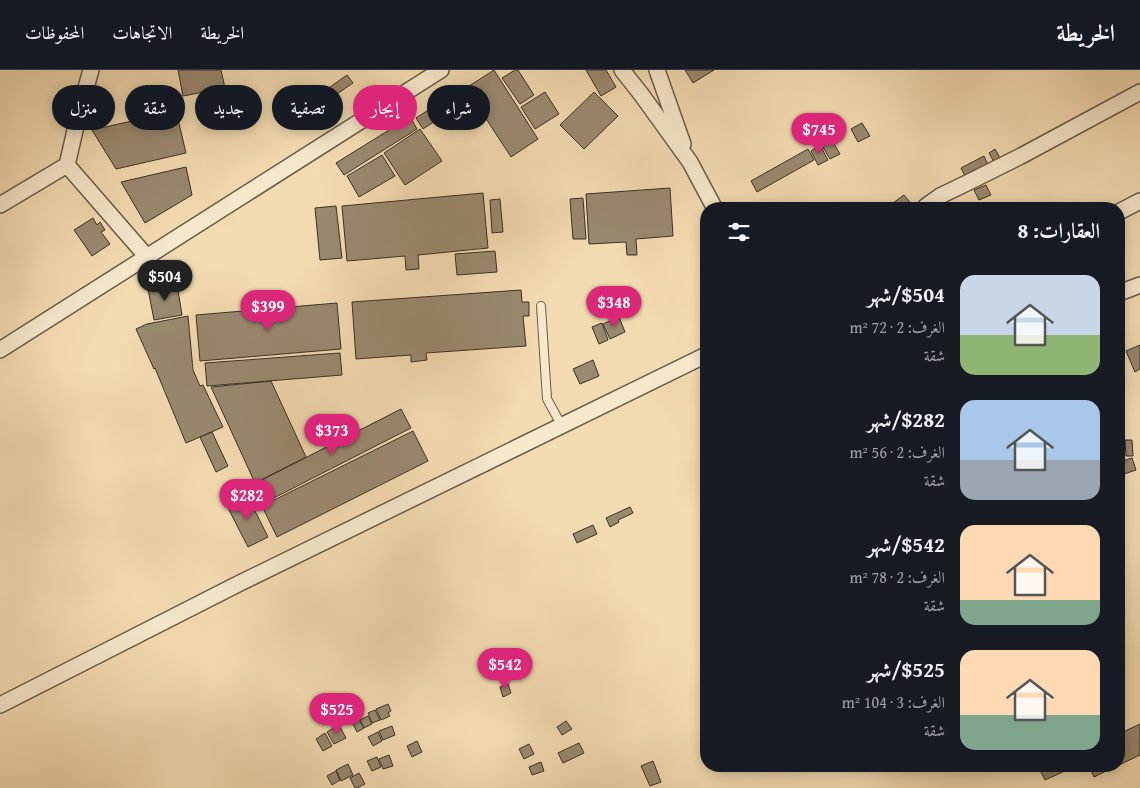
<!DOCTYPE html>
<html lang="ar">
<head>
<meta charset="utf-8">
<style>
	:root { --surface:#171b24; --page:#242831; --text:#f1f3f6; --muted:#9ea1a6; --line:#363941; --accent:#db2777 }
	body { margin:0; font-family:"Gentium Book Plus",Amiri,serif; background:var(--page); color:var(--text); direction:rtl; height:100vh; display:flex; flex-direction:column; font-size:19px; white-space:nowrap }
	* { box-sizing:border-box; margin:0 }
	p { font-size:16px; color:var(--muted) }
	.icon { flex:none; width:28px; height:28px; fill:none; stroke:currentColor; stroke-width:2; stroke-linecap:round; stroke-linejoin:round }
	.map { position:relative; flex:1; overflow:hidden; direction:ltr }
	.side { position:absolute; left:700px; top:132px; width:425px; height:570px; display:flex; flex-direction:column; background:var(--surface); border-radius:20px; box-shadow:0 2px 12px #0003; direction:rtl }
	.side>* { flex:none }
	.hud { position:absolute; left:15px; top:15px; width:475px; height:45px; direction:rtl; display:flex; gap:10px }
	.price { position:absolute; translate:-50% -42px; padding:0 11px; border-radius:18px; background:var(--accent); color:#fff; font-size:16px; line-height:32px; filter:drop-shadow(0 1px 2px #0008) }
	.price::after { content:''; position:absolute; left:50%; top:30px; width:15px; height:11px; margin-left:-8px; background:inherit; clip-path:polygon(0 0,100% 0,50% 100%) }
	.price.current { background:#222; color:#fff }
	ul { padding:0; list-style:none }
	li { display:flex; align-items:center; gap:15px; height:125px; padding:0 25px }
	li span { display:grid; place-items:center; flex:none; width:140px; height:100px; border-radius:15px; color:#555 }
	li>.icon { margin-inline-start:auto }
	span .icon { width:60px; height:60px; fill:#fffc; stroke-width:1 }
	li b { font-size:21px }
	h2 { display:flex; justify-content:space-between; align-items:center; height:60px; padding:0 25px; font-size:21px }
	.tag { padding:0 18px; border-radius:22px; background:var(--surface); box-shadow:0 2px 12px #0003; font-size:18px; line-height:45px }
	.tag.current { background:var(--accent); color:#fff }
	header { display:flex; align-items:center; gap:30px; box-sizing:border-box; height:70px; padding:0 25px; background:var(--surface); border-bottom:1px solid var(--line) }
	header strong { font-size:24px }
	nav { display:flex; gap:28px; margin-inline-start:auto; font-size:18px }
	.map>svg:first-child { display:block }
	.building { fill:#9a896f; stroke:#3a3027 }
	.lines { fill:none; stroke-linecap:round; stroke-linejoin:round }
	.lane-casing { stroke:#685b4a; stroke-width:10 }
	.street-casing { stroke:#685b4a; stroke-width:18 }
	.lane { stroke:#f7e8cc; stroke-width:8 }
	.street { stroke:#f7e8cc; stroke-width:15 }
</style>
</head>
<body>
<header>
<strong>الخريطة</strong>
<nav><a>الخريطة</a><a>الاتجاهات</a><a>المحفوظات</a></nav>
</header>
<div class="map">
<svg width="1140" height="718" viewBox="0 0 1140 718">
	<rect width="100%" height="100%" fill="#f3dbb1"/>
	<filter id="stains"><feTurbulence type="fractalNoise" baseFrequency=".004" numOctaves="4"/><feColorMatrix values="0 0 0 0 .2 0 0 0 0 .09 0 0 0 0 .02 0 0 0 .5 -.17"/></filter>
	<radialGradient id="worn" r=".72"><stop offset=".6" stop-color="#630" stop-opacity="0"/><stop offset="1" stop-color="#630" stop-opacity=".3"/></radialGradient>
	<path class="building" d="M178 0H221L225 18 183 26Z
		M494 0 538 69 511 87 466 18Z
		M515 0H518L534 25 520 34 502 8Z
		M586 0H606L616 17 601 26Z
		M685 0H714L693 13Z
		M347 5 353 13 328 30 323 22Z
		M461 19 468 29 423 59 416 48Z
		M545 22 559 44 535 59 521 37Z
		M594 22 618 46 584 79 560 55Z
		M176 41 186 83 116 99 92 60Z
		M410 47 417 59 344 105 336 93Z
		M862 53 870 66 858 72 851 59Z
		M420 59 442 91 405 115 384 83Z
		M831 69 840 84 830 89 821 74Z
		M820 75 828 90 818 95 811 81Z
		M808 79 814 90 757 122 751 111Z
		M995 79 1000 88 994 92 989 83Z
		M382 85 395 106 359 127 347 106Z
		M984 86 990 99 967 110 961 98Z
		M186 97 192 125 145 153 121 112Z
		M986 115 991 125 979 130 974 120Z
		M670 118 673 166 636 169 637 185H627L626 172 589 174 586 124Z
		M483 123 488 178 418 185 419 199 406 200 405 186 347 191 342 136Z
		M904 125 913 136 909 139H897L893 133Z
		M583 128 586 169H573L570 129Z
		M500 129 503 162 492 163 490 130Z
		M336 136 342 188 320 190 315 138Z
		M93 148 97 155 100 152 105 160 101 162 110 174 92 186 74 160Z
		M495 181 497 202 457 205 455 184Z
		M177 214 182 245 154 250 148 219Z
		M521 220 522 232H529V246H523L526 276 426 283 427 290 411 292V285L356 289 352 232Z
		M337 233 341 279 200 291 196 245Z
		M188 246 193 300 200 316 203 315 223 357 186 373 155 298 154 299 136 259 147 254Z
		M619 247 625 262 610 269 603 254Z
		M602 253 608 270 599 274 592 257Z
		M1140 275V299L1135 302 1126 281Z
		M340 283 342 305 207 316 205 293Z
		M593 290 599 306 580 314 573 299Z
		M271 311 306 387 255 413 211 317Z
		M401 339 411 358 262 434 252 415Z
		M413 361 428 391 277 467 262 436Z
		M212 362 228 396 216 402 200 367Z
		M1125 370H1132L1133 386H1126Z
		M1132 388 1136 400 1121 405 1119 399V392Z
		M247 425 268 467 248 477 227 436Z
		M630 437 633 443 618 450 619 452 610 457 606 448Z
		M593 455 597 464 577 473 573 464Z
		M508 614 511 623 503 627 500 617Z
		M388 634 391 641 388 643 390 646 381 650 376 639Z
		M375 640 380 650 372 653 368 643Z
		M368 646 372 654 364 658 360 650Z
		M359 650 364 658 357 662 353 654Z
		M566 651 572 659 562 665 557 657Z
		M1140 654V685L1119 695V664Z
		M339 655 346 668 334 674 327 662Z
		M392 656 395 665 383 670 379 661Z
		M378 662 382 671 373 676 368 667Z
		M325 663 332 676 323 681 316 669Z
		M417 671 422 682 412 687 407 676Z
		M579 673 584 683 563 693 558 683Z
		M529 674 534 684 524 689 519 679Z
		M389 685 393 696 383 699 379 689Z
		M377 687 381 697 372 701 367 691Z
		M653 691 661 712 650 716 641 696Z
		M541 692 544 701 532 705 529 697Z
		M348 694 353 705 341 711 336 700Z
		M1038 696H1068L1069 699 1045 710Z
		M1089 696H1116L1094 707Z
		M336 701 340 710 332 715 327 706Z
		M359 703 365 714 357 718H355L350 708Z"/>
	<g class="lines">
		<defs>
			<path id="lane" d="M541 236 547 329 562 356"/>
			<path id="street" d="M91 0 80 39 67 95 147 187
				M622 0 641 24 690 92 715 139
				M657 0 683 74
				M0 135 67 95
				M926 139V136L940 126 967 113 1021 86 1140 22
				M1119 142 1140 131
				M1119 223 1140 215
				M0 280 441 0
				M0 635 240 513 706 285"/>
		</defs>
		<use href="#lane" class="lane-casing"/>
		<use href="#street" class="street-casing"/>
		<use href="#lane" class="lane"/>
		<use href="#street" class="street"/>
	</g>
	<rect width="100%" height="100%" filter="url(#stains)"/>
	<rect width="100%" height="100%" fill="url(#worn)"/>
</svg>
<b class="price" style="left:819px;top:85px">$745</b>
<b class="price current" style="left:165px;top:232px">$504</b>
<b class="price" style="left:614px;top:258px">$348</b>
<b class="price" style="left:268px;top:262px">$399</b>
<b class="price" style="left:332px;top:386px">$373</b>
<b class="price" style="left:247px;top:451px">$282</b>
<b class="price" style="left:505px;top:620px">$542</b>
<b class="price" style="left:337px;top:665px">$525</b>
<div class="hud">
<a class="tag">شراء</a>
<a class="tag current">إيجار</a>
<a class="tag">تصفية</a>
<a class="tag">جديد</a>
<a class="tag">شقة</a>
<a class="tag">منزل</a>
</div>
<section class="side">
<h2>العقارات: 8<svg class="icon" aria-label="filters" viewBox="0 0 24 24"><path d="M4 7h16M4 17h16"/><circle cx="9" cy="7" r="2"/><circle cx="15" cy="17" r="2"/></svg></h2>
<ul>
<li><span style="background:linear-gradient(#c9d6e8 60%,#8fb573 0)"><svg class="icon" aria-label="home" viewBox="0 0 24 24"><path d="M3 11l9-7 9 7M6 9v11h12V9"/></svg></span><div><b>$504/شهر</b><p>الغرف: 2 · 72 m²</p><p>شقة</p></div></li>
<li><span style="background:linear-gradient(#a9c7e8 60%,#9aa5b1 0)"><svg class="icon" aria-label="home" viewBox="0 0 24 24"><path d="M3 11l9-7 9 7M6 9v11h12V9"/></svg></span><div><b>$282/شهر</b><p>الغرف: 2 · 56 m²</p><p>شقة</p></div></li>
<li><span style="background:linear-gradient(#ffd9b3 75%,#7fa58c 0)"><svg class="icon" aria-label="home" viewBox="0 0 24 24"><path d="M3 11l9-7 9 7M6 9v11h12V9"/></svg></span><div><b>$542/شهر</b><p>الغرف: 2 · 78 m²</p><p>شقة</p></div></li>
<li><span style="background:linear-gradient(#ffd9b3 65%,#7fa58c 0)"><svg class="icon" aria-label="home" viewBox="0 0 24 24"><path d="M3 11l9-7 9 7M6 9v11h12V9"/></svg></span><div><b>$525/شهر</b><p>الغرف: 3 · 104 m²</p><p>شقة</p></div></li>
</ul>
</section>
</div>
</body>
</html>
